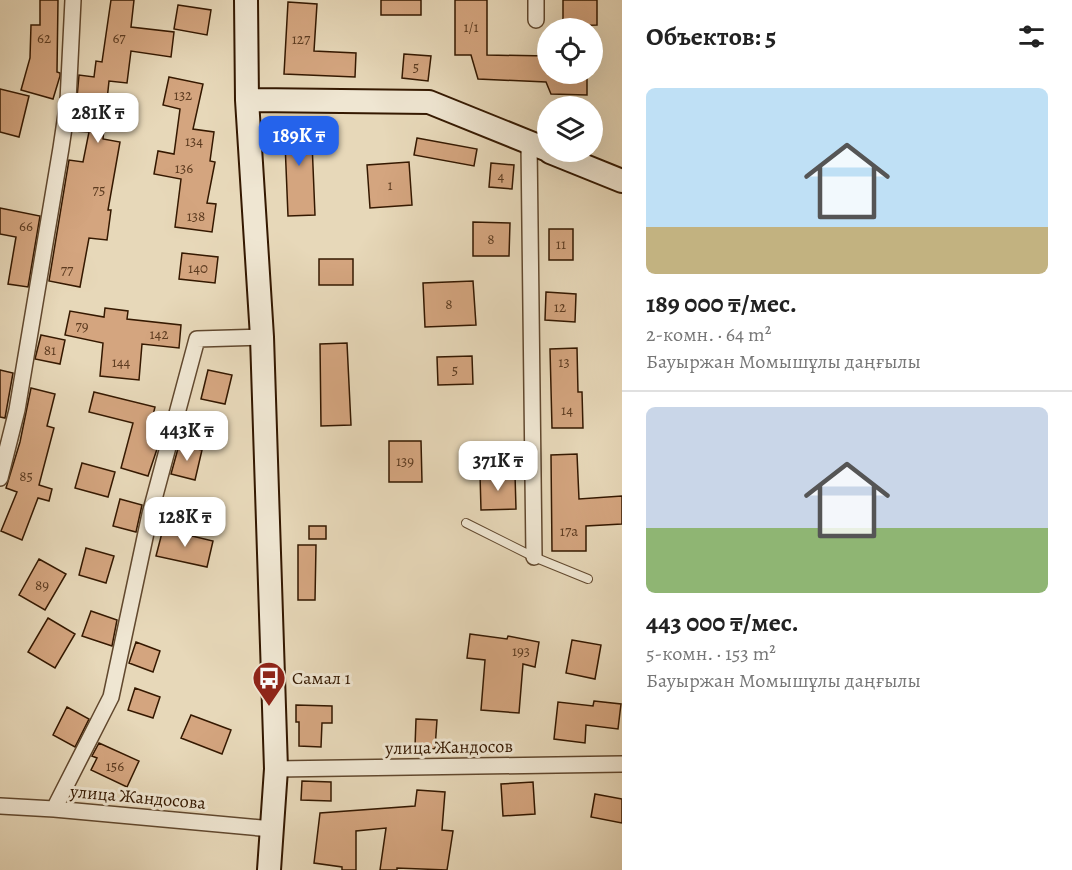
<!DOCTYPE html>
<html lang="ru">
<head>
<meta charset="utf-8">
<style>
	:root { --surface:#fff; --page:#f6f6f6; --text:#222; --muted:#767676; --line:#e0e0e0; --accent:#2563eb }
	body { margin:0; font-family:Alegreya,serif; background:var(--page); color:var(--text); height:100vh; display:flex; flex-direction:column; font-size:22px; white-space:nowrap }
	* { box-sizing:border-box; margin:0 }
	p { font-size:20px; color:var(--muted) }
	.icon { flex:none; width:33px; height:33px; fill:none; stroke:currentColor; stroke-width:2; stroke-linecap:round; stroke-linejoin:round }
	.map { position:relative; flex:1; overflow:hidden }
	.side { display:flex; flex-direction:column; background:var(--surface); width:450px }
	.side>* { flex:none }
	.fabs { position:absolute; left:537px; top:18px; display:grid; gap:12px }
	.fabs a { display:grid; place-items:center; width:66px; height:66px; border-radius:50%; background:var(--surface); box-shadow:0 6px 24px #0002; font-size:30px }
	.price { position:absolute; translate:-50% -51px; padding:0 14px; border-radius:12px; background:#fff; color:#222; font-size:20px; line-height:39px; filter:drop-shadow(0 2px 3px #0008) }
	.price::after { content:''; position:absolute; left:50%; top:36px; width:18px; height:14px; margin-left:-9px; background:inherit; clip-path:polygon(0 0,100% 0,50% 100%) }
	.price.active { background:var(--accent); color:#fff }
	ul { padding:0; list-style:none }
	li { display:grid; align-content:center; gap:12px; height:318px; padding:0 24px }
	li+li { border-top:2px solid var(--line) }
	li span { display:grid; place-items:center; height:186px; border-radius:9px; color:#555 }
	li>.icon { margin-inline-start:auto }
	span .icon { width:108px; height:108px; fill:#fffc; stroke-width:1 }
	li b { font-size:26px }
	h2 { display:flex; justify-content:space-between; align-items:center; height:72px; padding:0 24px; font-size:26px }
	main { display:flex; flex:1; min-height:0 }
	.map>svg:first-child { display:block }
	.building { fill:#d4a57f; stroke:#341800; stroke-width:1.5 }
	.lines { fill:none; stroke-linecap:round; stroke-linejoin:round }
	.service-casing { stroke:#61482e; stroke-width:10 }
	.minor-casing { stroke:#61482e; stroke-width:18 }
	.secondary-casing { stroke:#341800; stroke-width:26 }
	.service { stroke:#efe6d2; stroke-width:8 }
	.minor { stroke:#efe6d2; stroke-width:15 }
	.secondary { stroke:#efe6d2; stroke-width:22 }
	.labels { text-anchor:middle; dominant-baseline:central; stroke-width:6; stroke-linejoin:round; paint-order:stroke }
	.number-label { font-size:15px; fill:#5c3b20 }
	.poi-label { font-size:18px; fill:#341800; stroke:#efe6d2; text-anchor:start }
	.street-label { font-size:18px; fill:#341800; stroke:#efe6d2 }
</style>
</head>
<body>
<main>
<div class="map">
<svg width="622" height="870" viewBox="0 0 622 870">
	<rect width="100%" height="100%" fill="#e7d8b9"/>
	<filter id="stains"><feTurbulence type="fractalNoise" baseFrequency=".00333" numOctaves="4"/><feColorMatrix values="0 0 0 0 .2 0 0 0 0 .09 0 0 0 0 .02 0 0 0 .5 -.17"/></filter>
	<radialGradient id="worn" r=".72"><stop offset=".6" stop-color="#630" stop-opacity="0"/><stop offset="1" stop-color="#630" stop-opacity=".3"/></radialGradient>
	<path class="building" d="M40 0H58L57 72 60 73V76L53 99 21 90 30 58 31 25H40Z
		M111 0H134L131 27 174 32 171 57 131 51 127 83 109 81 103 139 120 142 108 210H111L107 240 89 238 80 287 49 281 69 160 83 162 89 132 74 131 79 75 94 77 96 61 102 62Z
		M381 0H421V15H381Z
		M455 0H487V55L548 56V74H587V95L551 94 546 82 478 79 471 55H455Z
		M563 0H597V25L563 26Z
		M288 2 317 4 314 51 356 53 355 77 284 74Z
		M178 5 211 10 207 35 174 29Z
		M404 54 431 56 428 81 402 78Z
		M169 77 203 84 193 129 214 132 210 161 215 162 207 203 216 204 212 232 175 227 181 179 154 174 158 151 174 154 180 109 163 105Z
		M0 89 29 96 19 137 0 132Z
		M284 118H311L315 215 288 216Z
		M417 138 477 149 474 166 414 155Z
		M409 162 412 205 370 208 367 165Z
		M491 163 514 165 512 189 489 187Z
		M0 208 40 216 28 287 8 284 16 237 0 234Z
		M473 222 510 223 509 256H473Z
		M549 229H573V260H549Z
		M182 253 218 257 215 283 179 279Z
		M319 259H353V285H319Z
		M473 281 476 325 425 327 423 283Z
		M546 292 576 294 575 322 545 320Z
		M105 308 128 311 127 319 181 325 179 348 142 344 139 380 100 376 103 343 65 335 70 311 104 317Z
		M41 335 65 340 60 364 35 359Z
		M347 343 351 425 321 426 320 344Z
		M577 348 578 392H582L583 428H552L550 349Z
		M472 356 473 384 438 385 437 357Z
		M0 370 13 373 5 418 0 417Z
		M208 370 232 375 225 404 201 399Z
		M31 388 55 394 47 426 54 428 39 485 52 489 49 501 38 498 22 540 1 531 17 492 6 488 20 442Z
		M94 392 155 407 147 440 159 443 148 476 121 468 133 423 89 412Z
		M389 441H421L422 482H389Z
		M179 445 202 450 195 480 171 474Z
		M577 454 579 499 622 496V524L586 526V551H552L551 455Z
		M82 463 115 472 108 497 75 488Z
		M480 474H515L516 509 481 510Z
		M120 499 142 505 136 532 113 526Z
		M309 526H326V539H309Z
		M163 529 213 541 207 567 156 556Z
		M298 545H316L315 600H298Z
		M86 548 114 556 106 583 79 575Z
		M39 559 66 574 45 610 19 595Z
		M91 611 117 620 112 646 82 636Z
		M48 618 75 634 55 668 28 652Z
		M470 634 507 639 508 636 539 642 535 667 523 664 519 713 481 710 485 660 467 658Z
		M572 640 601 645 595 679 566 673Z
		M136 642 160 651 153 672 129 663Z
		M135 688 160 697 153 718 128 710Z
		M594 701 621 704 618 729 586 725 585 743 554 739 558 702 593 706Z
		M296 705 332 706V723H322L321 747 299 746V722H296Z
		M67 707 89 719 75 747 53 735Z
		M191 715 231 730 222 754 181 738Z
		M416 719 437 720 435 749 415 747Z
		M99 743 139 761 127 787 91 770 97 758 92 756Z
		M302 781 331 782V801L301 800Z
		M533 782 535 814 503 816 501 784Z
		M417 790 445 792 442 830 453 831 447 870 397 868V870H380L386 828 356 831V870H342V867L314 863 320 813 415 806Z
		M595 794 622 799V823L591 817Z"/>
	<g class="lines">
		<defs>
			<path id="service" d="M466 523 534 557 588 579"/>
			<path id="minor" d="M536 0V20
				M529 143 534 557
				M0 478 17 410 61 148 68 101 73 0
				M276 769 622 764
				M0 806 54 809 272 829
				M54 809 111 697 150 514 197 339 262 337"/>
			<path id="secondary" d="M246 0 247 100 262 337 276 769 269 870
				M247 100 429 102 548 150
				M550 152 622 181"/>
		</defs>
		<use href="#service" class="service-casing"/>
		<use href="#minor" class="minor-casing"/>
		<use href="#secondary" class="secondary-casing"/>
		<use href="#service" class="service"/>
		<use href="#minor" class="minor"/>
		<use href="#secondary" class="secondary"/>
	</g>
	<defs>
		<symbol id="bus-pin" viewBox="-11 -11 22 30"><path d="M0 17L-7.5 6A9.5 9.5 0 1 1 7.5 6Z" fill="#8f2418" stroke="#efe6d2"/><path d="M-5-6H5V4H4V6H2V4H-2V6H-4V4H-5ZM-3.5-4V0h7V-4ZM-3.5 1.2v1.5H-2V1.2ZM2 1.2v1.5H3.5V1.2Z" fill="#fff"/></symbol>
	</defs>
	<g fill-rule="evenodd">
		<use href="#bus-pin" x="250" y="659" width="38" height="52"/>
	</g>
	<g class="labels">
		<g class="number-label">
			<text x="471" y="27">1/1</text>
			<text x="44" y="38">62</text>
			<text x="119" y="38">67</text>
			<text x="301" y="39">127</text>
			<text x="416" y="67">5</text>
			<text x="183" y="95">132</text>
			<text x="194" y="141">134</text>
			<text x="184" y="168">136</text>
			<text x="501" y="176">4</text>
			<text x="390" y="185">1</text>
			<text x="99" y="190">75</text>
			<text x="196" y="216">138</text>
			<text x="26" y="226">66</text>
			<text x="491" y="239">8</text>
			<text x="561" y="244">11</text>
			<text x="198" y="268">140</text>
			<text x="67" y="270">77</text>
			<text x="449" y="304">8</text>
			<text x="560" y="307">12</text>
			<text x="82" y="326">79</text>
			<text x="159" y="334">142</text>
			<text x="50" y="350">81</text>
			<text x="121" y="362">144</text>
			<text x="564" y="362">13</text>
			<text x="455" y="370">5</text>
			<text x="567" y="410">14</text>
			<text x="405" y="461">139</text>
			<text x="26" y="476">85</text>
			<text x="569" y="531">17а</text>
			<text x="42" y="585">89</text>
			<text x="521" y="651">193</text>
			<text x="115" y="766">156</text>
		</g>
		<g class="poi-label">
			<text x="292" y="678">Самал 1</text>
		</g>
		<g class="street-label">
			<text transform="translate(449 747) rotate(-1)">улица Жандосов</text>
			<text transform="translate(138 797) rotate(5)">улица Жандосова</text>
		</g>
	</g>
	<rect width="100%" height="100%" filter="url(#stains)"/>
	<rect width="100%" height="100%" fill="url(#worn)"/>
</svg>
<div class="fabs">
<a><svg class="icon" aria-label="locate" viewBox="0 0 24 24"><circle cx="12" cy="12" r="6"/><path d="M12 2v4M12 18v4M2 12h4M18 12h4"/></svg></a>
<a><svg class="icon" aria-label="layers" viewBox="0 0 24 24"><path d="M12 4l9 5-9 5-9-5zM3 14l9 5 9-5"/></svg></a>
</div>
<b class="price" style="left:98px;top:144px">281K ₸</b>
<b class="price active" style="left:299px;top:167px">189K ₸</b>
<b class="price" style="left:187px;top:462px">443K ₸</b>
<b class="price" style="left:498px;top:492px">371K ₸</b>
<b class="price" style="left:185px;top:548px">128K ₸</b>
</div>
<section class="side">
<h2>Объектов: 5<svg class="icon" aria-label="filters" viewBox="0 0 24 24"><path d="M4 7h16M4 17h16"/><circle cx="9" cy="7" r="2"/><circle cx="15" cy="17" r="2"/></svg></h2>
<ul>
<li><span style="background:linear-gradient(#bfe0f5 75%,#c2b280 0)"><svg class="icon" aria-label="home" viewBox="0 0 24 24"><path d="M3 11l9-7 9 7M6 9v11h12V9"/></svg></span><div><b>189 000 ₸/мес.</b><p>2-комн. · 64 m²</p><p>Бауыржан Момышұлы даңғылы</p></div></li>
<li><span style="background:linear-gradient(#c9d6e8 65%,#8fb573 0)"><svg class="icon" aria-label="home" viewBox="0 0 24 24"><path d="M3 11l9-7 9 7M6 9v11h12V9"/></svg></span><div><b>443 000 ₸/мес.</b><p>5-комн. · 153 m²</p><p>Бауыржан Момышұлы даңғылы</p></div></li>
</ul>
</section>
</main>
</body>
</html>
